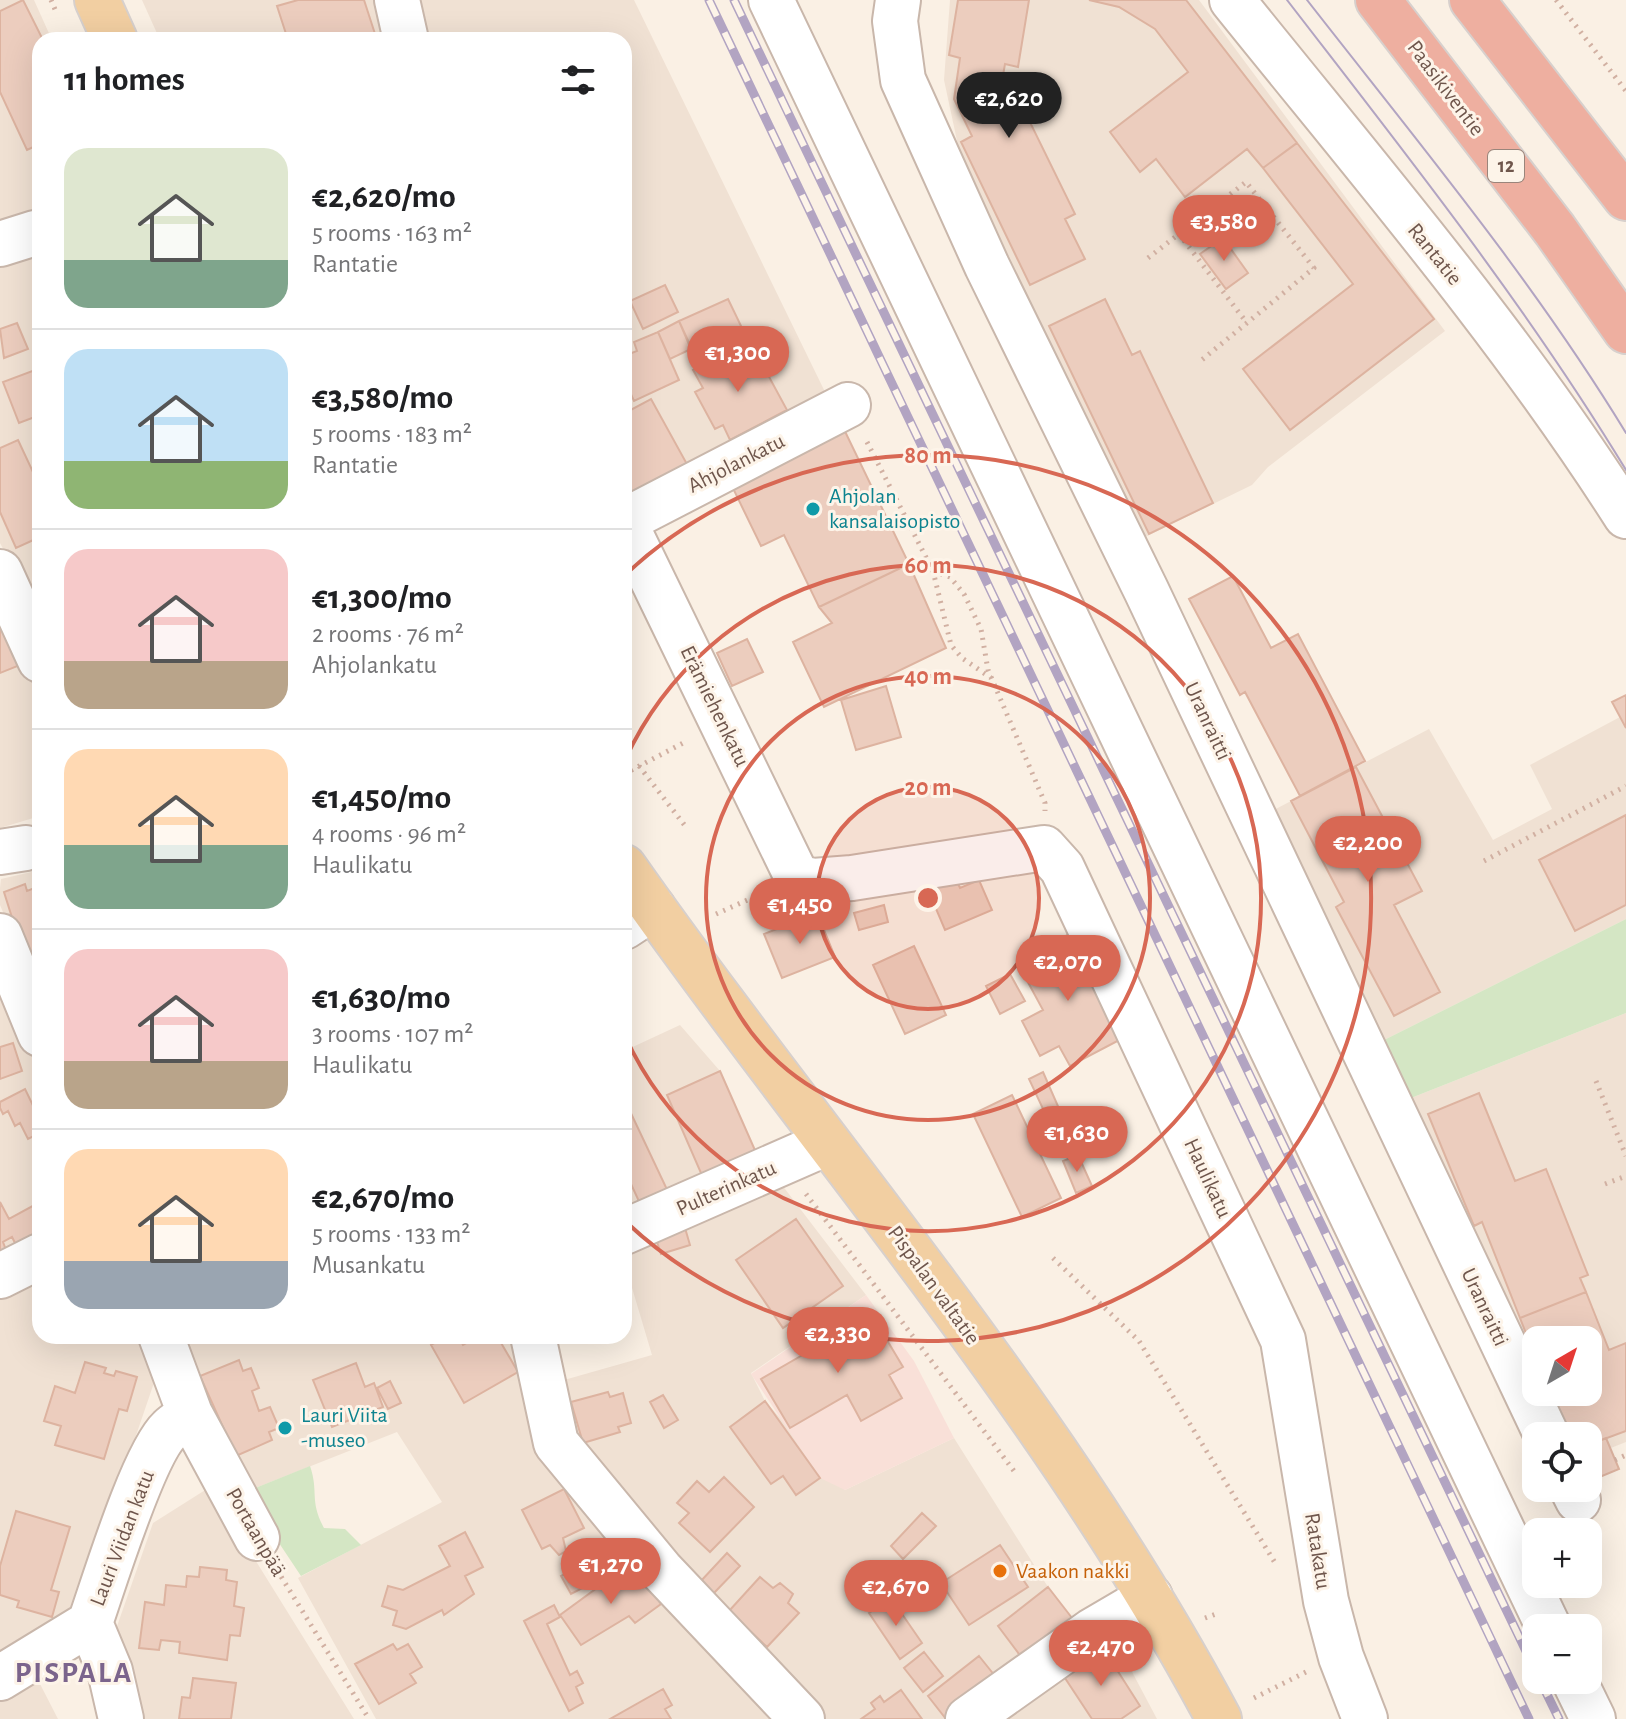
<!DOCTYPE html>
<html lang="en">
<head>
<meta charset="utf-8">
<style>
	:root { --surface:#fff; --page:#f6f6f6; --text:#202124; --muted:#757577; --line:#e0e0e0; --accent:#d86854 }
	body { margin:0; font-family:"Alegreya Sans",sans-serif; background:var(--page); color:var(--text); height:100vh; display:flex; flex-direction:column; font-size:30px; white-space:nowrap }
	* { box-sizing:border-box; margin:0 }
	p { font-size:26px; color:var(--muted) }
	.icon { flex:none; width:44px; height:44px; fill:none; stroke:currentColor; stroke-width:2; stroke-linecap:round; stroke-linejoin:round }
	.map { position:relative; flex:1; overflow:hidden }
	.panel { position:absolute; left:32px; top:32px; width:600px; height:1312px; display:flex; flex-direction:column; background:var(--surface); border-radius:24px; box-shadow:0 8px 32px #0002 }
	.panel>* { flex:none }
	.needle { width:52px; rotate:39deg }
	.tools { position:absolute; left:1522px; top:1326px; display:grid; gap:16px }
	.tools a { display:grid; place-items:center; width:80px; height:80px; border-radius:16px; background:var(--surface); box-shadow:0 8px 32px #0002; font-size:40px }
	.price { position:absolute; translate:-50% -68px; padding:0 18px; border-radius:28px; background:var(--accent); color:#fff; font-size:26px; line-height:52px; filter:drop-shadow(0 2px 4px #0008) }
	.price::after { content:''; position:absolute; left:50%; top:48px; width:24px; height:18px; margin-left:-12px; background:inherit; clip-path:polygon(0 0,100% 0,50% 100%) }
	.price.selected { background:#222; color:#fff }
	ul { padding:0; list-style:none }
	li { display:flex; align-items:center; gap:24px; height:200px; padding:0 32px }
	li+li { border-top:2px solid var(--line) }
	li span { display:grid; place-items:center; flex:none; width:224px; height:160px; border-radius:24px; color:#555 }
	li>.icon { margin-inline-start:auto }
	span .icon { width:96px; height:96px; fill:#fffc; stroke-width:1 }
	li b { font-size:34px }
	h2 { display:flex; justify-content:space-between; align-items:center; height:96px; padding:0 32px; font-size:34px }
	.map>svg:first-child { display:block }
	.residential { fill:#f0e1d3 }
	.commercial { fill:#f9e0d8 }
	.green { fill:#d4e6c4 }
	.building { fill:#eccdbe; stroke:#ddb3a0; stroke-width:2 }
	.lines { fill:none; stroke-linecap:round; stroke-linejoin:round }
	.minor-casing { stroke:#c9b7ab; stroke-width:48 }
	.major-casing { stroke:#d7d0cd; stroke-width:48 }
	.highway-casing { stroke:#d7d0cd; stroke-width:48 }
	.path { stroke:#d1b0a2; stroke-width:5; stroke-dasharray:2 6; stroke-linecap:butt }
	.minor { stroke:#fff; stroke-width:44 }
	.major { stroke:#f2cfa2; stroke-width:44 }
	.highway { stroke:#eeafa0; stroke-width:44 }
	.tram { stroke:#b2a4c2; stroke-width:2 }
	.rail-casing { stroke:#b2a4c2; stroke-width:9 }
	.rail { stroke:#fdf4e9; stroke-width:6; stroke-dasharray:18; stroke-linecap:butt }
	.ring { fill:none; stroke:#d86854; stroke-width:4 }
	.culture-dot { fill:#0f9aa8; stroke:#fdf4e9; stroke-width:3 }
	.food-dot { fill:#e8710a; stroke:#fdf4e9; stroke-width:3 }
	.labels { text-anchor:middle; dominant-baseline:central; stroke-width:6; stroke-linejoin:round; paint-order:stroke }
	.shield { fill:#fdf4e9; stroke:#9a857b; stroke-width:2 }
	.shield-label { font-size:20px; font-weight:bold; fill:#6f564c }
	.street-label { font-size:22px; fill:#6f564c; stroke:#fdf4e9 }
	.culture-label { font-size:22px; fill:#0d838f; stroke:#fdf4e9; text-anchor:start }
	.food-label { font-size:22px; fill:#c56008; stroke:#fdf4e9; text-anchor:start }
	.district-label { font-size:30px; font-weight:bold; letter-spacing:2px; fill:#7b648c; stroke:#fdf4e9 }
	.centre { fill:#d86854; stroke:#fdf4e9; stroke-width:4 }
	.ring-label { font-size:24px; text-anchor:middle; font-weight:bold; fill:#d86854; stroke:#fdf4e9; stroke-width:6; stroke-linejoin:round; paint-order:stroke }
</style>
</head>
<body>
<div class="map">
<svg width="1626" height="1719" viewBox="0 0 1626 1719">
	<rect width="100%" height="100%" fill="#faf0e4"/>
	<path class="residential" d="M0 0H34L52 40H40V214L0 226Z
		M142 0H383L395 40H160Z
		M407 0H634L827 396 630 502 624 493V40H418Z
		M950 0H1199L1445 331 1268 467 1252 485 1139 540 1025 303 959 150 944 80Z
		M40 243V620L0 543V254Z
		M0 598 40 695V816L0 828Z
		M1626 695V919L1378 1043 1268 813 1429 729 1493 840 1552 809 1530 765 1620 717Z
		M40 870V1001L0 905V888L1 879Z
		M0 965 40 1061V1244L0 1267Z
		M1626 1013V1442L1588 1457V1340H1536V1389L1406 1100Z
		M680 1025 720 1071 758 1157 624 1219V1051Z
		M782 1185 866 1295 751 1373 765 1401 845 1490 954 1438 1048 1587 1079 1627 961 1719H825L697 1593 579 1449 557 1382 652 1355 624 1261V1247Z
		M40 1279V1336H145L158 1371 73 1620 0 1663V1300Z
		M175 1336H518L530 1380 791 1719H376L298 1578 442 1502 397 1432 245 1492Z
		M210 1487 354 1719H139L115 1632 153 1523Z
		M1112 1634 1157 1719H995Z
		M39 1682 58 1719H0V1698Z"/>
	<path class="commercial" d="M866 1295 914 1361 954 1438 845 1490 820 1478 751 1374Z"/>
	<path class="green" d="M1626 919V1013L1406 1100 1378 1043Z
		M310 1466C319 1492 309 1500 324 1528L345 1529 361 1545 301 1576 245 1492Z"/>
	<path class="building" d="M23 0 43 40 40 144 27 150 0 92V11Z
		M298 0H364L376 37 288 40 277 6Z
		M958 0H1029L1018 67 1005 64 1000 92 1013 117 1025 112 1075 214 1065 219 1085 259 1030 285 961 142 972 136 954 99 960 58 949 55Z
		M1089 0H1186L1297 143 1263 168 1247 149 1185 197 1156 159 1140 172 1110 132 1188 72 1155 29 1119 7Z
		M1297 143 1434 319 1290 430 1243 369 1353 284 1263 168Z
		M1223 238 1248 273 1226 289 1200 254Z
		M665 285 678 312 643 329 630 301Z
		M728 299 742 328 706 345 709 352 696 358 679 321Z
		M1105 299 1132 355 1140 351 1213 503 1149 534 1049 326Z
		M679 321 691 349 670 359 658 332Z
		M17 323 28 349 4 358 0 329Z
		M658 332 679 380 634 401 624 379V356L637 351 634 342Z
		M754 349 787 410 730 440 723 425 715 429 695 392 703 388 693 370 721 355 726 364Z
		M35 370 40 385V415L19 423 3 382Z
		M651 399 688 466 631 498 624 485V472L630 468 624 457V426L630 422 625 413Z
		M839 419 909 564 819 607 784 535 761 546 729 480Z
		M18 440 40 487V537L16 548 0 512V448Z
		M909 564 946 648 824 707 793 642 832 623 819 607Z
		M1233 576 1271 648 1298 634 1365 761 1300 796 1245 692 1240 695 1189 599Z
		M0 598 25 663 0 673Z
		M747 639 763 672 732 686 717 653Z
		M886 686 901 737 856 750 841 700Z
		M1626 695V728L1612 702Z
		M1356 767 1422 891 1394 905 1440 992 1394 1016 1336 907 1344 902 1291 801Z
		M1626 815V905L1575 931 1539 860Z
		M953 873 960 888 979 880 992 910 945 930 926 885Z
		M25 884 27 891 40 886V954L25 959 4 892Z
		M884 905 888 922 859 930 854 913Z
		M817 913 835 957 782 978 764 934Z
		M1071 933 1125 1037 1070 1066 1059 1046 1040 1056 1022 1021 1043 1010 1017 962Z
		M914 946 946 1015 905 1034 873 965Z
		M1010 974 1025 1001 1000 1014 986 986Z
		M13 1043 22 1071 0 1079V1047Z
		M720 1071 758 1157 704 1180 667 1095Z
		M1043 1072 1064 1120 1051 1126 1029 1079Z
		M25 1089 40 1120V1133L28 1139 20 1123 15 1126 8 1111 3 1114 0 1108V1102Z
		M1479 1093 1515 1181 1546 1169 1588 1275 1580 1278 1586 1292 1520 1318 1482 1222 1474 1226 1428 1114Z
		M1012 1095 1061 1198 1022 1217 973 1114Z
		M628 1107 671 1198 643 1210 624 1169V1109Z
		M1078 1155 1092 1186 1076 1193 1063 1161Z
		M0 1202 9 1219 40 1202V1234L17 1247 12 1237 3 1242 6 1250 0 1253Z
		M796 1219 843 1286 783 1328 736 1260Z
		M685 1228 690 1245 661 1254 655 1236Z
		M1586 1292 1609 1350 1626 1343V1431L1588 1445V1436H1566L1549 1392H1588V1340H1536V1359L1520 1318Z
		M872 1315 903 1367 889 1375 902 1398 861 1421 847 1395 790 1428 761 1379Z
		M447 1336H458L463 1345 479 1336H497L518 1372 464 1403 431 1345Z
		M239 1360 243 1371 251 1368 259 1388 252 1391 259 1411 270 1407 279 1428 269 1432 272 1440 236 1456 200 1376Z
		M85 1362 106 1368 104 1373 114 1376 116 1371 137 1377 127 1411 119 1409 104 1459 55 1445 61 1426 44 1421 55 1386 75 1393Z
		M356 1363 365 1387 374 1383 383 1407 332 1427 313 1380Z
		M390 1381 401 1403 388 1409 377 1388Z
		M608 1392 610 1397 623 1393 631 1423 618 1427 620 1432 583 1443 571 1402Z
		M663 1395 678 1420 664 1428 650 1402Z
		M765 1401 820 1478 796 1495 783 1476 771 1484 730 1427Z
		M1606 1438 1619 1469 1590 1481 1588 1445Z
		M724 1477 754 1507 710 1552 679 1523 689 1513 677 1503 697 1481 709 1492Z
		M564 1489 584 1528 563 1538 566 1551 559 1555 550 1545 542 1549 522 1510Z
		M16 1511 70 1527 51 1590 59 1592 52 1617 17 1607 19 1601 0 1595V1566Z
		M922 1513 936 1526 903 1559 891 1546Z
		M465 1532 483 1567 465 1576 474 1594 444 1615 442 1610 406 1629 393 1625 397 1611 382 1606 388 1586 403 1590 450 1566 439 1546Z
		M1000 1545 1028 1587 969 1625 941 1583Z
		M727 1553 740 1566 713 1594 700 1582Z
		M599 1557 608 1575 571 1594 561 1576Z
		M200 1567 227 1570 226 1580 237 1582 234 1606 244 1608 240 1636 230 1635 227 1660 179 1653 180 1642 161 1640 159 1650 139 1648 145 1602 164 1605 166 1585 186 1587 187 1576 199 1577Z
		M634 1567 661 1604 635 1623 629 1616 581 1645 560 1615 608 1580 611 1585Z
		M760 1577 773 1588 780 1583 793 1594 788 1603 799 1613 767 1647 729 1611Z
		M1048 1587 1079 1627 1028 1666 998 1626Z
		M891 1598 922 1643 900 1659 869 1613Z
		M554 1605 560 1617 547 1624 570 1675 577 1671 583 1683 576 1687 583 1703 569 1711 524 1621Z
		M393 1644 397 1650 408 1644 422 1667 410 1674 416 1683 379 1704 355 1664Z
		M1103 1648 1140 1706 1121 1719H1092L1063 1675Z
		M924 1652 943 1676 923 1692 904 1668Z
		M979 1656 1003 1686 946 1719 928 1696Z
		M193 1678 236 1683 231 1719H179L182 1697 190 1698Z
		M663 1689 672 1705 665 1709 671 1719H610Z
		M901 1690 922 1719H861L875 1709 871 1703 880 1696 884 1702Z"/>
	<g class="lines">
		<defs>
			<path id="minor" d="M397 0 406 40
				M771 0 1549 1628
				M898 0 895 21 903 80 987 266 1146 590 1547 1436
				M1232 0C1367 168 1510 334 1626 516
				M0 244 35 233
				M624 521 797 877 813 881 852 878 1044 848 1062 868 1283 1340 1326 1601 1341 1657 1365 1719
				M624 521 848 405
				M0 572 40 660
				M0 852 26 848
				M624 927 653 908
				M0 936 40 1034
				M624 1232 827 1143
				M0 1276 40 1256
				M161 1336 190 1414 257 1538
				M533 1336 556 1443 661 1570 802 1719
				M1572 1488 1578 1500
				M0 1678 90 1623
				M1574 1680 1593 1719
				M121 1719 110 1671 90 1623C104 1583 143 1454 170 1429 176 1423 184 1419 190 1414
				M968 1719 1092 1631 1150 1597"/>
			<path id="major" d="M97 0 115 40
				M624 867C823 1150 1056 1412 1219 1719"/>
			<path id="highway" d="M1378 0 1555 230 1626 331
				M1472 0 1626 198"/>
		</defs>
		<use href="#minor" class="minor-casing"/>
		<use href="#major" class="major-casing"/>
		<use href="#highway" class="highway-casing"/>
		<path class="path" d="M51 0 57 14
			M1556 0 1626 91
			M1179 234 1247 323
			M1148 258 1246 182 1314 268 1198 363
			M867 442 933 571 951 645 962 658 991 678
			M933 571 950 577 964 594 981 629 988 670 1045 803V811
			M639 766 686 827
			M624 774 687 741
			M1484 861 1626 786
			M716 914 763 893
			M1596 1081 1626 1156
			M1605 1184 1626 1176
			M806 1194 1014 1471
			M1053 1258 1139 1341 1277 1566
			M1615 1460 1626 1455
			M277 1570 369 1719
			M1205 1618 1216 1614
			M1254 1698 1306 1672"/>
		<use href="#minor" class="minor"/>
		<use href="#major" class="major"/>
		<use href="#highway" class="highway"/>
		<path class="tram" d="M1287 0C1405 153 1526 305 1626 470
			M1307 0C1417 141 1533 280 1626 433"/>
		<defs>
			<path id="rail" d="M709 0 1529 1719
				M734 0 1536 1672
				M1540 1680 1559 1719"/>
		</defs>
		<use href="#rail" class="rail-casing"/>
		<use href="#rail" class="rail"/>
	</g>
	<circle cx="928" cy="898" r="111" fill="#d86854" fill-opacity=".12"/>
	<g class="ring">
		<circle cx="928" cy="898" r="111"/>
		<circle cx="928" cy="898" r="222"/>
		<path d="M625 760A333 333 0 1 1 625 1036"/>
		<path d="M626 574A443 443 0 1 1 626 1222"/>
	</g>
	<g class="culture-dot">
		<circle cx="813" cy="509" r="8"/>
		<circle cx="285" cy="1428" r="8"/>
	</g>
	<circle class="food-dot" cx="1000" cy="1571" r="8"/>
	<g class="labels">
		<rect class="shield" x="1488" y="150" width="36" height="32" rx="6"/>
		<g class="shield-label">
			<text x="1506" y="166">12</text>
		</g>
		<g class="street-label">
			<text transform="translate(1446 88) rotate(53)">Paasikiventie</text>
			<text transform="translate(1435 254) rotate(51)">Rantatie</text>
			<text transform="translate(736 463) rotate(-27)">Ahjolankatu</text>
			<text transform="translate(715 706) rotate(64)">Erämiehenkatu</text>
			<text transform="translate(1208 721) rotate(65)">Uranraitti</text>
			<text transform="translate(1208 1178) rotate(65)">Haulikatu</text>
			<text transform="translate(726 1188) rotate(-24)">Pulterinkatu</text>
			<text transform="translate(934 1285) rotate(54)">Pispalan valtatie</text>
			<text transform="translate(1485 1307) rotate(65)">Uranraitti</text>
			<text transform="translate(256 1532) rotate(60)">Portaanpää</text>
			<text transform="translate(122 1538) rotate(-69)">Lauri Viidan katu</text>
			<text transform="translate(1318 1551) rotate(81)">Ratakatu</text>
		</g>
		<g class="culture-label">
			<text x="829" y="496">Ahjolan<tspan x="829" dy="25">kansalaisopisto</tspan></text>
			<text x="301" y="1415">Lauri Viita<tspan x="301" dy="25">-museo</tspan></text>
		</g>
		<g class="food-label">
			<text x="1016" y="1571">Vaakon nakki</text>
		</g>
		<g class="district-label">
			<text x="74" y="1673">PISPALA</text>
		</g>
	</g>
	<circle cx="928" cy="898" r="12" class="centre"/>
	<g class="ring-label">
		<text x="928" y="463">80 m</text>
		<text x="928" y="573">60 m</text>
		<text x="928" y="684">40 m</text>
		<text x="928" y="795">20 m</text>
	</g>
</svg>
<div class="tools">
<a><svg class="needle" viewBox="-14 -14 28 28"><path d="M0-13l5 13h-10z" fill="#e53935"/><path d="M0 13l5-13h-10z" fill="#757577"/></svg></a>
<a><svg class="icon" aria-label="locate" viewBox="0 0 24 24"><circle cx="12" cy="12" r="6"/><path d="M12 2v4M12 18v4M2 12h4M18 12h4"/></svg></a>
<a>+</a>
<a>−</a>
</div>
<b class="price selected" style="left:1009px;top:140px">€2,620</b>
<b class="price" style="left:1224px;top:263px">€3,580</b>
<b class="price" style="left:738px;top:394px">€1,300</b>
<b class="price" style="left:1368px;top:884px">€2,200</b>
<b class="price" style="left:800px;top:946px">€1,450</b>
<b class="price" style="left:1068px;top:1003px">€2,070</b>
<b class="price" style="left:1077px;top:1174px">€1,630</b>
<b class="price" style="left:838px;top:1375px">€2,330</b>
<b class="price" style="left:611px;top:1606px">€1,270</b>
<b class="price" style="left:896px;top:1628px">€2,670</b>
<b class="price" style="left:1101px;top:1688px">€2,470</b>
<section class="panel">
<h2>11 homes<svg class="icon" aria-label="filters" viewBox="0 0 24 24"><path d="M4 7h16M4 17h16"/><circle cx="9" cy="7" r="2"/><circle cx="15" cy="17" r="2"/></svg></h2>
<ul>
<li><span style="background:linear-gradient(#dfe7d0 70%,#7fa58c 0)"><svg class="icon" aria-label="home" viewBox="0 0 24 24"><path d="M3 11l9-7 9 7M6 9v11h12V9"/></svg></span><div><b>€2,620/mo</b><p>5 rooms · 163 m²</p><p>Rantatie</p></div></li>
<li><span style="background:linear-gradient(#bfe0f5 70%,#8fb573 0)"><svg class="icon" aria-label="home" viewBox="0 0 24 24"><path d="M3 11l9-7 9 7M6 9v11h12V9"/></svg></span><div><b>€3,580/mo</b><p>5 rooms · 183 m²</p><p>Rantatie</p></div></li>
<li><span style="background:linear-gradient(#f6c9c9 70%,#b9a48a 0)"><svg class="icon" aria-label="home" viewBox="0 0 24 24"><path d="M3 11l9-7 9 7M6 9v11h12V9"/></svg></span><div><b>€1,300/mo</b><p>2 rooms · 76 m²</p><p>Ahjolankatu</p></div></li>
<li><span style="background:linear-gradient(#ffd9b3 60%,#7fa58c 0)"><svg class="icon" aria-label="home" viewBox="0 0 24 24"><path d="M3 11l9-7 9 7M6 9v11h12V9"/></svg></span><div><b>€1,450/mo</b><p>4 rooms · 96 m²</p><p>Haulikatu</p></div></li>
<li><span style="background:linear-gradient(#f6c9c9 70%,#b9a48a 0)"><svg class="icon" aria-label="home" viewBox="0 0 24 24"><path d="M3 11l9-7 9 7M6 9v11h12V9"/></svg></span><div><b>€1,630/mo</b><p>3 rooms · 107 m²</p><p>Haulikatu</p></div></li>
<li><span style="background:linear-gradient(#ffd9b3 70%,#9aa5b1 0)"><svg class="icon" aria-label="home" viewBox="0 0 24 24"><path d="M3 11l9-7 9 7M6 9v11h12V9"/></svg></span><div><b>€2,670/mo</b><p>5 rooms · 133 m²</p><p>Musankatu</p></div></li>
</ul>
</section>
</div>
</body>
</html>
